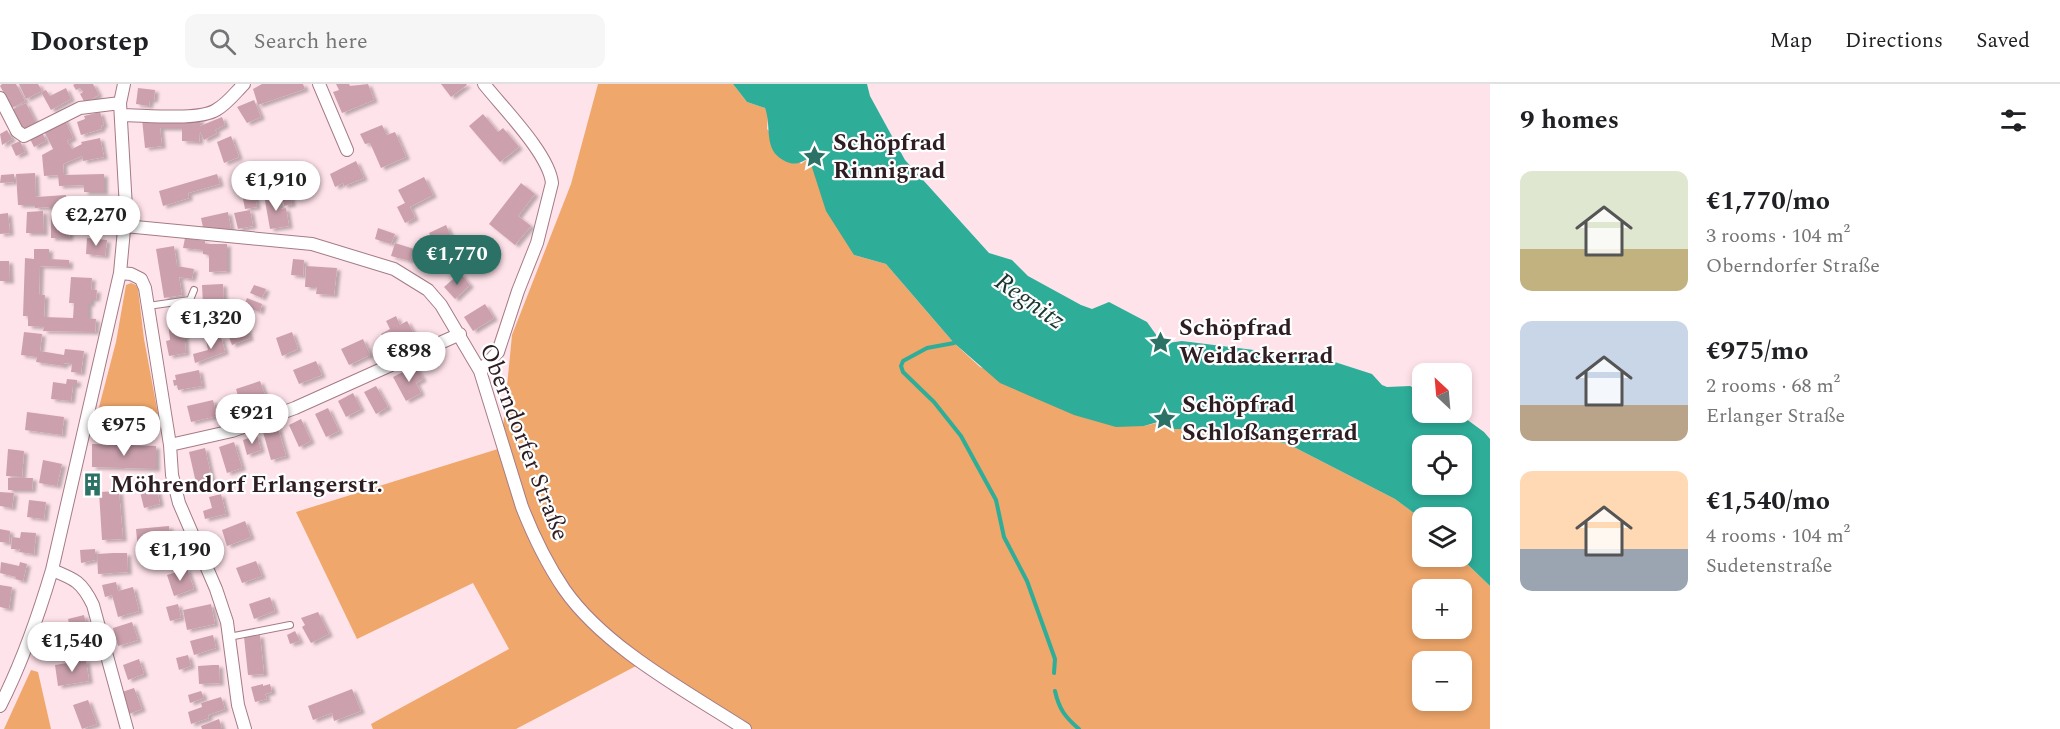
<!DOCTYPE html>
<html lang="en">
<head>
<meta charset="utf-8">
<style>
	:root { --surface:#fff; --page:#f6f6f6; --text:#202124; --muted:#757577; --line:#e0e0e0; --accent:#2c7165 }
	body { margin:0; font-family:Spectral,serif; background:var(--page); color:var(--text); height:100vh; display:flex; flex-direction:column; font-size:22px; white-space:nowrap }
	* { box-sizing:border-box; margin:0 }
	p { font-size:20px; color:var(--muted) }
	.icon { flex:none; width:33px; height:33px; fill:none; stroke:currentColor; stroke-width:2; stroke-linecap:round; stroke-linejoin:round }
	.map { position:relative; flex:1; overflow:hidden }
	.panel { display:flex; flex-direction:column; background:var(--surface); width:570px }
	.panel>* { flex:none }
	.needle { width:39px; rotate:334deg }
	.buttons { position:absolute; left:1412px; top:279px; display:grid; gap:12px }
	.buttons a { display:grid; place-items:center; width:60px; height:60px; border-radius:12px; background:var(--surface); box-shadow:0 3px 9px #0003; font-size:30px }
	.price { position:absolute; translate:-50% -51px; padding:0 14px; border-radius:21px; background:#fff; color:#222; font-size:20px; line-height:39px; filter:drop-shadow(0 2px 3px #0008) }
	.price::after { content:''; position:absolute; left:50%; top:36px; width:18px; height:14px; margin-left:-9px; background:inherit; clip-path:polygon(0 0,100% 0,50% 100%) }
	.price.selected { background:var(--accent); color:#fff }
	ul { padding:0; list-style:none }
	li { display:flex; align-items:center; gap:18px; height:150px; padding:0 30px }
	li span { display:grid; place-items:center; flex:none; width:168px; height:120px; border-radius:12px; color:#555 }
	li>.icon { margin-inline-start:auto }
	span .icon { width:72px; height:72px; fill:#fffc; stroke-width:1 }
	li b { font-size:26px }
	h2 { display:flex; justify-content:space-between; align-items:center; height:72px; padding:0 30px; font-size:26px }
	header { display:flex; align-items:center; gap:36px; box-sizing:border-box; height:84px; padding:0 30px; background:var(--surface); border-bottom:2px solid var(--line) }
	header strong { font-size:28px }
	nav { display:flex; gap:33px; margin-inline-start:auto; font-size:21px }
	.search { width:420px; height:54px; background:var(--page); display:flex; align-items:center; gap:15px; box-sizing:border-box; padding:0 21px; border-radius:12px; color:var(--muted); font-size:22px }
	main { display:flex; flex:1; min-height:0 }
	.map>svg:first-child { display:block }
	.green { fill:#efa76b; fill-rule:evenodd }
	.water { fill:#2ead99; fill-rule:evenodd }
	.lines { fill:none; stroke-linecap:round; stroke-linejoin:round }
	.stream { stroke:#2ead99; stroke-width:4 }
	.building { fill:#cca1ad; filter:url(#shadow) }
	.service-casing { stroke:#a47b86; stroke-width:8 }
	.minor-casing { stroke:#a47b86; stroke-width:14 }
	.service { stroke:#fff; stroke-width:6 }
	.minor { stroke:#fff; stroke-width:12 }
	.labels { text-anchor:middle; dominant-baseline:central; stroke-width:4.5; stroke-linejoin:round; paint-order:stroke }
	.poi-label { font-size:24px; font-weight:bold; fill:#2e1d22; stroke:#fff; text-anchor:start }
	.street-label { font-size:24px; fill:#2e1d22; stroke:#fff }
	.water-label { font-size:26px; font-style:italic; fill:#1b3530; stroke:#fff }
</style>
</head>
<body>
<header>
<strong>Doorstep</strong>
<div class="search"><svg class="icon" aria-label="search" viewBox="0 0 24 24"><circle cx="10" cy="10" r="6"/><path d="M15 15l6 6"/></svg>Search here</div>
<nav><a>Map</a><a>Directions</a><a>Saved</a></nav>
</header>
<main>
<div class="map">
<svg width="1490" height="645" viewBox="0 0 1490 645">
	<defs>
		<filter id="shadow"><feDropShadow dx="4" dy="2.5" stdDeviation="1.5" flood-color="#0004"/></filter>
	</defs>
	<rect width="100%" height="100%" fill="#ffe3ea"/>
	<path class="green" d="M598 0H733L747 18 765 24 768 31 767 45 801 80 809 74 854 171 886 180 954 259 980 283 1144 342C1156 339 1165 336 1174 345H1209L1288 360 1395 415 1421 434 1422 472 1460 473 1490 502V645H752L636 582 516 645H373L371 640 509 565 473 499 357 555 296 428 501 364 512 251 571 100ZM1422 506H1461V544H1422ZM1422 578H1461V616H1422Z
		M131 199 136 201 138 205 144 255 158 330 98 327 116 258 126 201Z
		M31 586 38 588 51 645H4Z"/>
	<path class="water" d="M733 0H867L870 12 905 76 989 169 1012 176 1028 192 1081 221 1092 225 1109 218 1147 238 1157 252 1168 259 1182 257 1254 266 1282 275 1313 271 1372 290 1382 301 1387 303 1410 302 1422 308V328L1458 329 1484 348 1490 355V502L1460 473 1461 434 1422 435 1395 415 1288 360 1209 345H1174L1169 340 1158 338 1144 342 1116 343 1074 331 1000 299 954 259 886 180 854 171 826 127 809 74C799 80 794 82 783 76 763 65 772 42 765 24L747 18ZM1422 362H1461V400H1422Z"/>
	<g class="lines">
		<path class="stream" d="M954 259 927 264 903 277 901 282 903 288 934 318 961 352 996 416 1004 453 1027 497 1055 575 1054 589
			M1055 607C1059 625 1065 633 1079 645"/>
	</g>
	<path class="building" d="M2 0H16L25 17 12 24 0 2Z
		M19 0H38L42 7 26 15Z
		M75 0H93L99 11 85 19 80 10 83 8 80 4 76 6 73 1Z
		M262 0H303L305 5 258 21 253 5Z
		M336 0H349L350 2 368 0 374 16 342 29 333 8 339 6Z
		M441 0H466L467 1 451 13Z
		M66 4 71 15 51 26 41 8 46 6 50 12Z
		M138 4 155 6 154 16H150L149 22 136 20Z
		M254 16 261 33 247 39 237 23Z
		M26 19 36 39 21 47 11 26Z
		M100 28 104 41 101 42 102 45 81 51 77 38 85 35 84 32Z
		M483 30 498 48 503 44 519 63 500 78 469 42Z
		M222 33 225 41 215 46 217 49 204 56 200 48 199 58 182 57V44H160L162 62 145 64 142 35H200V42Z
		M64 34 73 54 67 57 72 65 82 60 81 58 100 54 104 73 83 77 82 72 63 80 64 91 104 90V108H84V101L59 102 58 91 44 92 42 71 53 65 43 45Z
		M382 41 387 51 395 48 406 73 381 84 370 59 365 60 360 50Z
		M7 46 12 55 2 61 0 50Z
		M42 48 46 57 34 63 30 55Z
		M231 52 239 73 224 79 217 58Z
		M20 57 25 68 16 72 11 61Z
		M356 77 364 94 344 102 343 99 335 103 330 90Z
		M35 89 36 113 66 111V114H77L78 121 35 124V121H18L16 90Z
		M14 90V98L0 99 1 91Z
		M217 90 220 100 188 109 189 114 163 122 159 107Z
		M424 93 433 111 410 123 415 134 405 139 397 123 405 119 398 106Z
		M252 97 257 123 245 125 240 100Z
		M521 99 535 110 518 132 531 142 515 161 489 140Z
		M288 101 292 120 284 122 280 102Z
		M278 109 281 125 286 124 289 142 270 145 264 111Z
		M250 126 253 142 238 145 234 129Z
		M43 127 44 149H26L27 128Z
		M90 128 109 129 108 145 89 144Z
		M228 128 231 145 212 149 204 148 201 134Z
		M8 129 10 149 0 150V130Z
		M51 131H70L69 154H51Z
		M446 141 453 157 437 165 429 149Z
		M378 144 395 150 391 160 375 155Z
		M87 154 107 156 105 172 86 170Z
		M185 154 205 157V160H227V187L209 188V171L203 170V166L183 164Z
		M395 159 414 165 410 177 391 172Z
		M174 162 177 182 194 185 192 195 179 193 182 211 164 214 156 165Z
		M34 165H49V175L69 176V183L40 182 39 211H45L44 233 73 234 74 219H69L71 193 92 194 91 206H97L96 215H91V220H88V234L96 235 95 248 43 247 44 243 28 242V232H23L25 174 34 175Z
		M293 175 304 176 303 192 291 191Z
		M0 177H9L10 197H0Z
		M306 182 337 184 334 211 316 210 317 203H305Z
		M460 189 470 201 455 215 444 203Z
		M223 200 224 219 203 221 202 201Z
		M254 201 266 205 262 214 250 209Z
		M247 214 262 220 260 228 244 222Z
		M485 220 494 234 473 247 464 233Z
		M396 232 400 241 407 237 415 252 388 265 381 250 390 245 386 237Z
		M204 235 205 244 184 247 186 269 169 272 166 257 170 256 168 238Z
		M246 243 250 254 232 261 228 250Z
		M24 248 42 250 40 267 64 271 65 265 84 267 81 289 71 288 72 280 64 279V282L36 278 37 273 21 271Z
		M292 248 298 265 282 272 276 254Z
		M221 253 225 268 195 279 193 270 208 266 206 257Z
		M363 255 370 271 349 281 341 265Z
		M316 277 322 291 299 300 293 286Z
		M415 282 423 295 416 299 421 309 406 317 393 293Z
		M199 286 202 302 178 306 177 301 174 302 173 296H176L175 291Z
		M67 295 77 296V301H73L71 317 51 315 53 298 66 300Z
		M260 297 267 317 242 325 236 305Z
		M376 302 388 323 376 330 364 308Z
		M353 309 361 325 346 333 338 317Z
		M213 316 217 332 191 338 187 322Z
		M328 324 339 347 326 353 315 330Z
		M27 328 64 333 62 351 25 346Z
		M301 335 311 357 299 363 289 341Z
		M278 344 286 372 271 376 263 348Z
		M257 351 261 366 247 371 243 356Z
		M234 358 242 384 227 389 219 363Z
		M92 360 125 361V365H129V361L156 362V385L92 383Z
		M205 364 212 396 196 399 189 368Z
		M8 365 24 367 22 393 6 392Z
		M43 376 62 380 57 402 39 399Z
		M8 394H33L32 406H8Z
		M156 400 160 420 144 424 139 404Z
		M119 407 123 455 102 456 99 408Z
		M0 408 14 409 12 424 0 422Z
		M221 410 226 430 205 435 203 427 212 424 209 413Z
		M29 416 46 418 44 435 27 433Z
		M245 437 251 453 227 462 222 446Z
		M169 442 171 464 138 467 136 445Z
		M0 445 10 447 9 459 0 458Z
		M21 448 36 449 34 470 19 468 20 465H11L12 453 20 454Z
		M95 465V476L81 479 80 466Z
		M182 467 185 480 174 483 170 470Z
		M113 469H127L128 488 98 490 97 470Z
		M256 477 262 492 242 499 236 484Z
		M1 478 19 482 20 478 27 480 23 497 15 495 16 493 0 489Z
		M187 485 194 505 174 512 167 491Z
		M116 498 118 507 133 503 139 527 118 533 112 511 105 513 102 501Z
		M0 501 12 503 9 525 0 523Z
		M270 513 275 527 254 535 249 520Z
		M178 520 181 534 170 537 166 523Z
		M211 520 215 540 187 546 183 526Z
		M318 528 329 550 311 559 302 543 305 541 301 534Z
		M84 531 88 548 72 552 68 535Z
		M132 538 138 556 118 562 113 544Z
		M295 547 300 557 290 560 287 551Z
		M213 551 216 564 194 571 190 557Z
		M260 551 264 590 248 591 244 553Z
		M90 562 92 569 65 575 64 568Z
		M188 571 191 582 179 586 176 574Z
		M139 575 144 590 128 596 123 581Z
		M86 576 89 597 58 602 55 581Z
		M213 581H219L220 599 199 600 198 582Z
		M263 600V602L270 600 272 608 265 610 267 615 255 618 251 603Z
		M134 604 142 625 129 630 122 608Z
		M352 605 361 627 334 637 332 629 313 636 308 622Z
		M201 607 204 614 190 619 188 611Z
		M221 613 225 625 208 631 209 634 191 640 188 628 202 623 201 619Z
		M88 616 97 640 82 645 73 621Z
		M219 635 222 645H202L201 642Z"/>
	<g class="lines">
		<defs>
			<path id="service" d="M194 206 190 216C201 229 215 233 230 238
				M148 222 190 216
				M229 553 290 541"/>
			<path id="minor" d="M319 0 347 66
				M0 14 17 47 24 52 80 24 120 19
				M121 31C145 31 198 37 216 26 227 20 235 9 244 0
				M125 142 312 160 394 185 428 206 441 221 480 287 522 423C533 451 547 480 564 505 605 564 686 607 745 645
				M120 189 131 190 141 195 145 204 170 361 172 391 179 419 216 505 227 538 238 621 245 645
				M480 287 498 268 518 207 537 159 552 99C549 70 503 24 484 0
				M170 361 232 347 295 324 460 250
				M52 486C75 495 82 498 93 521L127 645
				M0 622C22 579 38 533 52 486L120 189 126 124 120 19 124 0"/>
		</defs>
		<use href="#service" class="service-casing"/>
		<use href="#minor" class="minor-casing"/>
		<use href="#service" class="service"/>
		<use href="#minor" class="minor"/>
	</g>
	<defs>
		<symbol id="sight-bare" viewBox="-9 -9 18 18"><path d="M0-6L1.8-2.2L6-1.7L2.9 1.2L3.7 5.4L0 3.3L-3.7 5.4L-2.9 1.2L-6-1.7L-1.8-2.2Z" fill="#2c7165" stroke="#fff" stroke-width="2.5" paint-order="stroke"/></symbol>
		<symbol id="building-bare" viewBox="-9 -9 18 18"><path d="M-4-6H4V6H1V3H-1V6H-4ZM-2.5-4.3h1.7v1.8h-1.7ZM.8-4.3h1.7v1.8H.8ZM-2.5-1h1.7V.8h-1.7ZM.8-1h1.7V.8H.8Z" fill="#2c7165" stroke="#fff" stroke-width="2.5" paint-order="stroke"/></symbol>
	</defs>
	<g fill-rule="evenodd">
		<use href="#sight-bare" x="798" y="56" width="33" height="33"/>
		<use href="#sight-bare" x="1144" y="242" width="33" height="33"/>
		<use href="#sight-bare" x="1148" y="318" width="33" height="33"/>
		<use href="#building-bare" x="76" y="384" width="33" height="33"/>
	</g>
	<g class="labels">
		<g class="poi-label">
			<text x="833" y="59">Schöpfrad<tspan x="833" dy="28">Rinnigrad</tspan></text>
			<text x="1179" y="244">Schöpfrad<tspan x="1179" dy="28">Weidackerrad</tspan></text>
			<text x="1182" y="321">Schöpfrad<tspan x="1182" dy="28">Schloßangerrad</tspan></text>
			<text x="110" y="401">Möhrendorf Erlangerstr.</text>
		</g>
		<g class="street-label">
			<text transform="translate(524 358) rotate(69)">Oberndorfer Straße</text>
		</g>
		<g class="water-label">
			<text transform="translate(1030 217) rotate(35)">Regnitz</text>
		</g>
	</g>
</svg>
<div class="buttons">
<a><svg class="needle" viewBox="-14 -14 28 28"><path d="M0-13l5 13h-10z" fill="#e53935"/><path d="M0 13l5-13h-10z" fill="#757577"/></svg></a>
<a><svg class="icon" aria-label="locate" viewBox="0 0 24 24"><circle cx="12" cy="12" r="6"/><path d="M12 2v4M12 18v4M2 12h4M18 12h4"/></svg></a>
<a><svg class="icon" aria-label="layers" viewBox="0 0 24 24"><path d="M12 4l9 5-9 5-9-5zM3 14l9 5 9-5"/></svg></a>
<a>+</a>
<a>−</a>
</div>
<b class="price" style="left:276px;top:128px">€1,910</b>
<b class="price" style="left:96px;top:163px">€2,270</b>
<b class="price selected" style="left:457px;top:202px">€1,770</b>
<b class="price" style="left:211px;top:266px">€1,320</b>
<b class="price" style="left:409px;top:299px">€898</b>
<b class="price" style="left:252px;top:361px">€921</b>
<b class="price" style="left:124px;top:373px">€975</b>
<b class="price" style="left:180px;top:498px">€1,190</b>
<b class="price" style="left:72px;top:589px">€1,540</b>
</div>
<section class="panel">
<h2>9 homes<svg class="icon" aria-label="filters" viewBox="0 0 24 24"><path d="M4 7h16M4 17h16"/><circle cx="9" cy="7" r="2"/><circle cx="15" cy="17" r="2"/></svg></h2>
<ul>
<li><span style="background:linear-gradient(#dfe7d0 65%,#c2b280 0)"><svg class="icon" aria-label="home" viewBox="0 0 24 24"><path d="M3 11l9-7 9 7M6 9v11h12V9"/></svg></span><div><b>€1,770/mo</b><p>3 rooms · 104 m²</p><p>Oberndorfer Straße</p></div></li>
<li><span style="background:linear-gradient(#c9d6e8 70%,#b9a48a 0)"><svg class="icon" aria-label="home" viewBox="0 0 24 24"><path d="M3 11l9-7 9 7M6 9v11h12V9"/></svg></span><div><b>€975/mo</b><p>2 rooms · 68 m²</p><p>Erlanger Straße</p></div></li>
<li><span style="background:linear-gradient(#ffd9b3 65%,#9aa5b1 0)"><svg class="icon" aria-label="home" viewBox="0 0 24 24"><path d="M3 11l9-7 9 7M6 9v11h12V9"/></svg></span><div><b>€1,540/mo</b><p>4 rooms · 104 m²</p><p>Sudetenstraße</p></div></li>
</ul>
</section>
</main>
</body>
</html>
